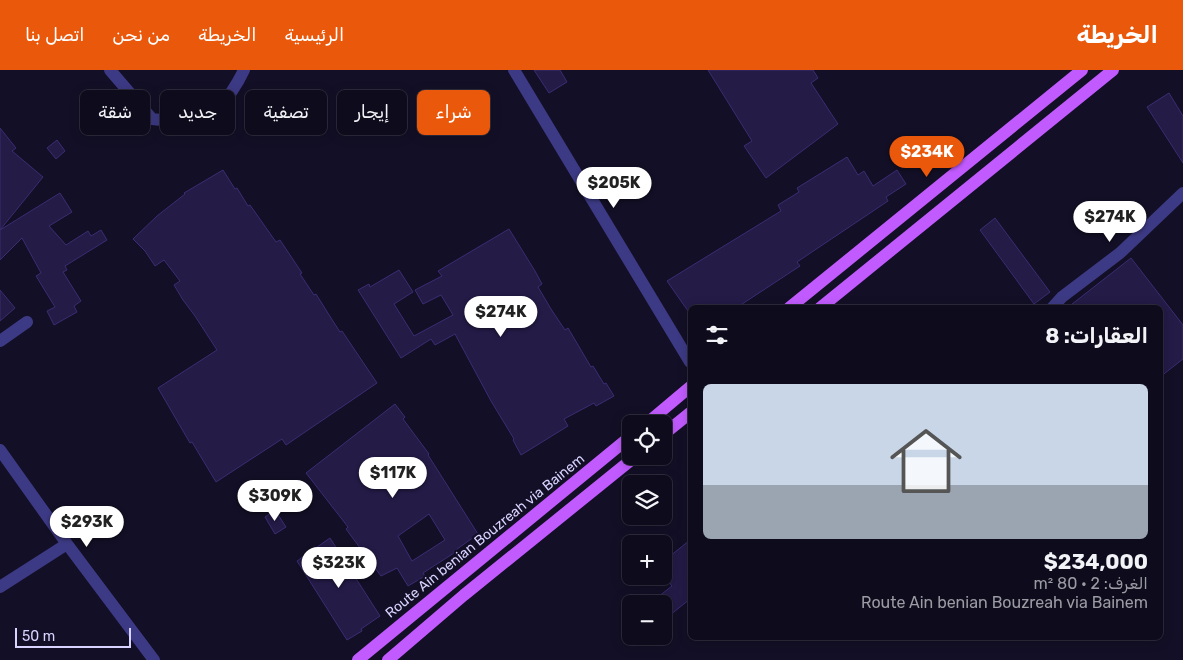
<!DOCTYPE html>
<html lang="ar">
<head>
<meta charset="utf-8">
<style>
	:root { --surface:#0e0b1c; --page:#171425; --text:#f1f3f6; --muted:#9b9ba3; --line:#2e2b3b; --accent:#ea580c }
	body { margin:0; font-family:Rubik,Vazirmatn,sans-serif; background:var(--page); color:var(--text); direction:rtl; height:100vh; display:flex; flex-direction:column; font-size:19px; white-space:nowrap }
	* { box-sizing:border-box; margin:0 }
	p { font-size:16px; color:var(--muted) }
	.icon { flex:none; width:28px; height:28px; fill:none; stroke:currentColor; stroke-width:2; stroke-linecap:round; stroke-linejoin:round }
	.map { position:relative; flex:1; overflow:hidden; direction:ltr }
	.panel { position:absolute; left:688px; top:235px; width:475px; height:335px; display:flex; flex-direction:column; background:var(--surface); border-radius:8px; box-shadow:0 2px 12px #0003,0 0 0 1px var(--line); direction:rtl }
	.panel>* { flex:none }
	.banner { position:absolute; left:15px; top:20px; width:475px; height:45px; direction:rtl; display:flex; gap:10px }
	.tools { position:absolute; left:622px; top:345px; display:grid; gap:10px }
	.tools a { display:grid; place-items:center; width:50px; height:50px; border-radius:8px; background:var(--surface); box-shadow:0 2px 12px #0003,0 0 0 1px var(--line); font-size:25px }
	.scale { position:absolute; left:15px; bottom:12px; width:116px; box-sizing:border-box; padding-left:5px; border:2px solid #d9d4ff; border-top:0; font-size:14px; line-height:18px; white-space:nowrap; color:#d9d4ff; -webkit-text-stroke:4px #130f26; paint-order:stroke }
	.price { position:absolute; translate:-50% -42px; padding:0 11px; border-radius:18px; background:#fff; color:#222; font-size:16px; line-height:32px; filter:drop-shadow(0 1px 2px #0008) }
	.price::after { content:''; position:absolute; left:50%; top:30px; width:15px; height:11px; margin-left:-8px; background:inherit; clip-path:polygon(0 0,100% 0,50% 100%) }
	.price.on { background:var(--accent); color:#fff }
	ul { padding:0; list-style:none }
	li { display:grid; align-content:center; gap:10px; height:265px; padding:0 15px }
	li span { display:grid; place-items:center; height:155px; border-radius:8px; color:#555 }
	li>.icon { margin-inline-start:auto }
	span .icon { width:90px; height:90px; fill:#fffc; stroke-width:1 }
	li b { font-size:21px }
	h2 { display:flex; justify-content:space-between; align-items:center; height:60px; padding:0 15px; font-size:21px }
	.chip { padding:0 18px; border-radius:8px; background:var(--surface); box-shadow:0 2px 12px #0003,0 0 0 1px var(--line); font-size:18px; line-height:45px }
	.chip.on { background:var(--accent); color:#fff }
	header { display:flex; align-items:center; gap:30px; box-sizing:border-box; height:70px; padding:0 25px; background:var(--accent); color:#fff }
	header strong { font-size:24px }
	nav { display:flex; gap:28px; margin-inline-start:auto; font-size:18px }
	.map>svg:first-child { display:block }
	.building { fill:#241b47; stroke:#3b2d73; fill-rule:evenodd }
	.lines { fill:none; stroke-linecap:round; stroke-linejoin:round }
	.minor { stroke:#3d3a85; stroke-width:12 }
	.major { stroke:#c25bff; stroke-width:12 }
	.labels { text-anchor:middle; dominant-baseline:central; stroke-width:4.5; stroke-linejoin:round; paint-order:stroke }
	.street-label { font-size:14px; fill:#d9d4ff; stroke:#130f26 }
</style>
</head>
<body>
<header>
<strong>الخريطة</strong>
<nav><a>الرئيسية</a><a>الخريطة</a><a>من نحن</a><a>اتصل بنا</a></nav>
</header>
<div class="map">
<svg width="1183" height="590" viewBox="0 0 1183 590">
	<rect width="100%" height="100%" fill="#130f26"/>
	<path class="building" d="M534 0H560L567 12 549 23Z
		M708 0H813L818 8 811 13 838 54 766 108 744 76 752 71Z
		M1169 23 1183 46V93L1147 37Z
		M0 58 16 78 12 81 43 107 0 160 60 123 72 142 49 156 66 175 88 161 91 166 101 160 107 170 65 196 67 200 63 202 81 231 74 236 77 242 54 255 47 241 55 237 36 206 41 203 22 168 0 190Z
		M57 70 65 81 56 89 47 78Z
		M847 87 858 105 864 101 873 116 897 100 906 114 886 127 888 131 797 192 800 196 736 238H690L688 241 667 211 781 141 778 135 799 122 797 118Z
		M223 100 235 119 237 118 248 136 250 135 276 172 280 170 302 203 300 204 314 225 316 224 331 248 340 262 342 261 377 313 286 375 282 369 216 412 192 372 190 373 158 318 217 280 195 246 183 230 174 215 180 211 164 190 155 196 145 181 133 169 157 146 185 124 184 123Z
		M995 148 1050 222 1034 234 980 160Z
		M509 159 535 201 542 214 538 217 551 239 565 260 568 258 591 297 593 296 604 314 606 313 614 326 596 336 594 333 564 349 568 356 521 385 513 370 514 369 491 331 455 264 435 275 431 269 401 288 358 220 369 214 370 217 399 200 413 222 394 234 414 266 453 245 441 225 423 234 415 220 442 206 438 201Z
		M1131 188 1183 255V289L1160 307V238H1067Z
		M0 220 15 238 0 251Z
		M395 334 405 347 403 349 429 384 428 385 478 464 453 482 454 483 423 503 425 506 408 516 397 498 381 506 346 459 348 457 306 403ZM429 444 445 470 412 491 398 466Z
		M275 440 286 457 275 464 265 447Z
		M330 468 380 546 361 559 362 561 347 570 297 491Z
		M690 470V529L664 550V534H649L672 516 664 506V491Z"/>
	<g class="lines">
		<path class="minor" d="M110 0 152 49C165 50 181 54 192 51 217 46 234 21 244 0
			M514 0 690 292
			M1052 238 1062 227 1120 183 1183 123
			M0 271 27 252
			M0 380 67 474 154 590
			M0 517 67 474"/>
		<path class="major" d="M789 238 1082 0
			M820 238 1113 0
			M646 354 690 317
			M664 364 690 343
			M358 590 631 366
			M388 590 464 525 636 386"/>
	</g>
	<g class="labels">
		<g class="street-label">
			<text transform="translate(485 466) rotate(-39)">Route Ain benian Bouzreah via Bainem</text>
		</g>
	</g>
</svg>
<div class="tools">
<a><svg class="icon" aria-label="locate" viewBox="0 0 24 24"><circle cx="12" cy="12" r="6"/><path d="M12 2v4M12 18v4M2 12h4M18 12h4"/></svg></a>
<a><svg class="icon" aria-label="layers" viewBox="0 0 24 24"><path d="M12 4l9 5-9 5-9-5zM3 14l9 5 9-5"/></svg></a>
<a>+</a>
<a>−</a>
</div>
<div class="scale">50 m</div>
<b class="price on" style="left:927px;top:108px">$234K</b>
<b class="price" style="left:614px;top:139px">$205K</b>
<b class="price" style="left:1110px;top:173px">$274K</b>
<b class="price" style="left:501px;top:268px">$274K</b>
<b class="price" style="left:393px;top:429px">$117K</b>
<b class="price" style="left:275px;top:452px">$309K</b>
<b class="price" style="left:87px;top:478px">$293K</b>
<b class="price" style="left:339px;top:519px">$323K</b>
<div class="banner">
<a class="chip on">شراء</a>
<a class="chip">إيجار</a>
<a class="chip">تصفية</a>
<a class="chip">جديد</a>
<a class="chip">شقة</a>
</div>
<section class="panel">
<h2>العقارات: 8<svg class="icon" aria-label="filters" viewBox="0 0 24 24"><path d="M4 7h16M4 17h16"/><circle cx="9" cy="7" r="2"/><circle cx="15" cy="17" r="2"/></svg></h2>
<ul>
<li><span style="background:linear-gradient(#c9d6e8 65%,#9aa5b1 0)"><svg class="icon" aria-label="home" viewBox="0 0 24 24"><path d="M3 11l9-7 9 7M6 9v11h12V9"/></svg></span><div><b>$234,000</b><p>الغرف: 2 · 80 m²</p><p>Route Ain benian Bouzreah via Bainem</p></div></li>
</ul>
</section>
</div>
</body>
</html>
